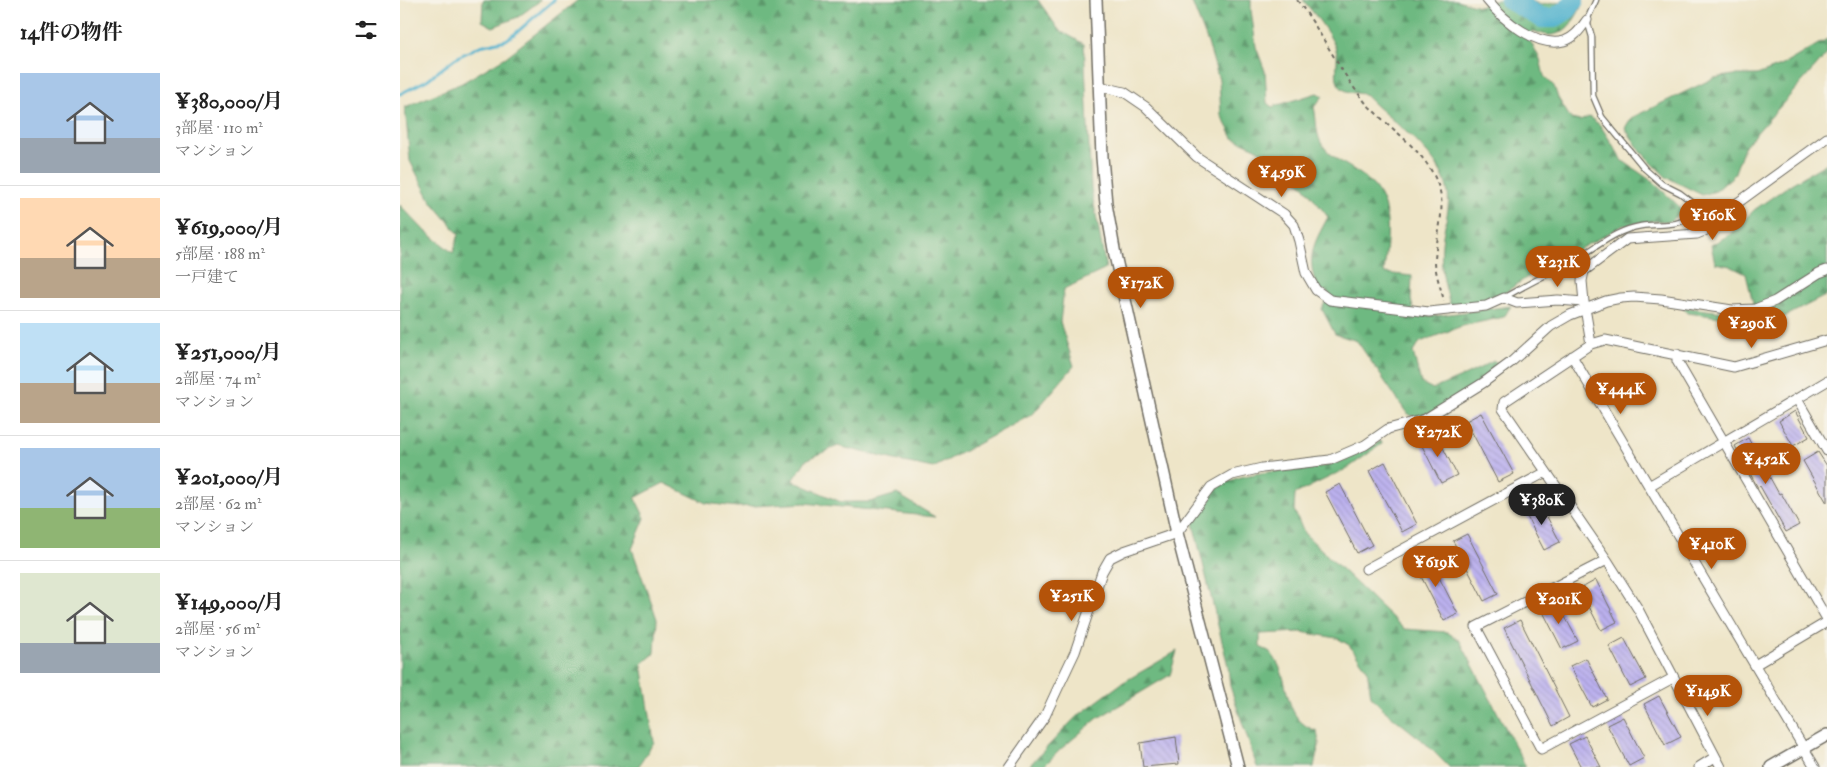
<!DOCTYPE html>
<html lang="ja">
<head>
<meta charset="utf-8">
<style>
	:root { --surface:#fff; --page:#f6f6f6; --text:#222; --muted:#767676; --line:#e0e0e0; --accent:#b45309 }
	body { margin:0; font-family:"IM FELL Double Pica","Noto Serif JP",serif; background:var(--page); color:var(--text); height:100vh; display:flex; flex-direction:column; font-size:19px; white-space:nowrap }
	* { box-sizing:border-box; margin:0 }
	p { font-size:16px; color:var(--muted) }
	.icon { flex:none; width:28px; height:28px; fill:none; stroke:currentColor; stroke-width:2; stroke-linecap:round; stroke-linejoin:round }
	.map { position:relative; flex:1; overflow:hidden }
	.details { display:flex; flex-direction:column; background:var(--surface); width:400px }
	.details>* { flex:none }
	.price { position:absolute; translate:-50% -42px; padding:0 11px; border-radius:18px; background:var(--accent); color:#fff; font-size:16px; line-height:32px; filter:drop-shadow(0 1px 2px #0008) }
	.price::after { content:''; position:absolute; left:50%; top:30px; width:15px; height:11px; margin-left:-8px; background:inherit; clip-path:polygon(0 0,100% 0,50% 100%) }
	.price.active { background:#222; color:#fff }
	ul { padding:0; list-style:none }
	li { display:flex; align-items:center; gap:15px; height:125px; padding:0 20px }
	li+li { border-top:1px solid var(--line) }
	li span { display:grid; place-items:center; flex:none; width:140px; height:100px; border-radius:0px; color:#555 }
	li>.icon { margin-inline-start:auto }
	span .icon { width:60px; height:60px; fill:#fffc; stroke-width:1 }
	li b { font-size:21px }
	h2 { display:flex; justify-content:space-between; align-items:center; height:60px; padding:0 20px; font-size:21px }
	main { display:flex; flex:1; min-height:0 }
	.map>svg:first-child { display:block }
	.forest { fill:url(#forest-firs); stroke:#4c7256 }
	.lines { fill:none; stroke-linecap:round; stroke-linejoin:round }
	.stream { stroke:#4eb1cd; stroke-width:3 }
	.river { stroke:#4eb1cd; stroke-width:20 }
	.building { fill:url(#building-back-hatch) }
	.service-casing { stroke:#6f6c62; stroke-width:7 }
	.minor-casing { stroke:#6f6c62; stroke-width:11 }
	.tertiary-casing { stroke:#6f6c62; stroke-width:14 }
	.path { stroke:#6f6c62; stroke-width:2; stroke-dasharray:4 4; stroke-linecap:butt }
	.service { stroke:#fff; stroke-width:4.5 }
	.minor { stroke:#fff; stroke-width:9 }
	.tertiary { stroke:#fff; stroke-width:11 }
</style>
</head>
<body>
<main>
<section class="details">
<h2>14件の物件<svg class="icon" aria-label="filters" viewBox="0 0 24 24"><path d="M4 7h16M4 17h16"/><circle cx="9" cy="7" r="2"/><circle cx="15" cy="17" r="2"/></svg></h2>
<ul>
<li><span style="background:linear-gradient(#a9c7e8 65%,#9aa5b1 0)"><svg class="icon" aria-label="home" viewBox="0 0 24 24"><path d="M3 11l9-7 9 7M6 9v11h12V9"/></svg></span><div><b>¥380,000/月</b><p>3部屋 · 110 m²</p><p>マンション</p></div></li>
<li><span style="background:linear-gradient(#ffd9b3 60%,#b9a48a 0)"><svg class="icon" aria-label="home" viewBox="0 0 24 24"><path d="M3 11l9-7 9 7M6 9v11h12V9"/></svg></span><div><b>¥619,000/月</b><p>5部屋 · 188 m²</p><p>一戸建て</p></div></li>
<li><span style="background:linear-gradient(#bfe0f5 60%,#b9a48a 0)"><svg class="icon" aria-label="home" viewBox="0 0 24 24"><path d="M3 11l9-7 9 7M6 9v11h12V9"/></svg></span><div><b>¥251,000/月</b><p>2部屋 · 74 m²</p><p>マンション</p></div></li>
<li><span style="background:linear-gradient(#a9c7e8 60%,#8fb573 0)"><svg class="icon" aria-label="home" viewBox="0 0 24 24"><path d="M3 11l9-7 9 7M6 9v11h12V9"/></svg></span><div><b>¥201,000/月</b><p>2部屋 · 62 m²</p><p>マンション</p></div></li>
<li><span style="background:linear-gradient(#dfe7d0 70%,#9aa5b1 0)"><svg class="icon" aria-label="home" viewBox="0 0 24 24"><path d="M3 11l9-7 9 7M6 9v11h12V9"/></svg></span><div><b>¥149,000/月</b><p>2部屋 · 56 m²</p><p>マンション</p></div></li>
</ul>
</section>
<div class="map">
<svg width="1427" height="767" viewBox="0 0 1427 767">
	<defs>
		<pattern id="forest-firs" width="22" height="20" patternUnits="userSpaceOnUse" patternTransform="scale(1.25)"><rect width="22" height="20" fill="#6eb981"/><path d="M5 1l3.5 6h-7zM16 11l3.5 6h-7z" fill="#5b976a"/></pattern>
		<pattern id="building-back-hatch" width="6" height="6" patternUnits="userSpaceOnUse" patternTransform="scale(1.25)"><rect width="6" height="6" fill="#bbb1ee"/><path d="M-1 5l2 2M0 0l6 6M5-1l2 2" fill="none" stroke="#a198cc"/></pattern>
	</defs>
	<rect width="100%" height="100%" fill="#f7f3e8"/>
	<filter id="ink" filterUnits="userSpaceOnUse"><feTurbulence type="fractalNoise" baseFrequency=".02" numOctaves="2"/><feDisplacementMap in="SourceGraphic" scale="10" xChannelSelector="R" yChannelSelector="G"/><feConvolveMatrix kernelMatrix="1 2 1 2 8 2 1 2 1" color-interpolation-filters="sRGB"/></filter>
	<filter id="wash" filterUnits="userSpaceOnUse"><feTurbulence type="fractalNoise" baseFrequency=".0096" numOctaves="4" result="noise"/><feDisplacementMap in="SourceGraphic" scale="20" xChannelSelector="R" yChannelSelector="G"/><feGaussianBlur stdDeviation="1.12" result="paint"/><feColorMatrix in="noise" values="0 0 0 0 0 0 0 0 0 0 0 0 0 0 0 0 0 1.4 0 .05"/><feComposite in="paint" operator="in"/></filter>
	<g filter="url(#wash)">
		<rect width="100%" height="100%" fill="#eee5c8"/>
		<path class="forest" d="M83 0H141L118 17 93 27 82 21Z
			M178 0H638L659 30 684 44 691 188 706 269 664 289 660 322 674 366 633 414 533 468 499 461 438 446 406 460 393 481 441 502H470L497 494 535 517 405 503 337 507 306 503 264 483 235 498 245 518 232 549 257 619 255 653 242 664 254 742 238 767H0V205L22 228 53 253 59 234 31 201 10 161 5 107 62 83 106 57Z
			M791 0H851V10L856 47 865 71 867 103 872 107 917 93 923 96 914 107C917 119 915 137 924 147 935 161 954 168 967 179 995 203 987 240 984 273L1012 276 1011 300 1015 316H1034L1111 306 1104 317 1062 326 1020 342 1013 352 1021 383 1033 389 1066 375 1094 361 1101 365 1057 399 1017 420 1006 412 957 341 935 334 922 309 929 293 917 288C906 256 913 245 928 217L904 186 856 148 833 138 821 115 819 80 808 43Z
			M903 0H1056L1079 6 1098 0H1129L1141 5 1161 2 1162 0H1184C1178 15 1168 35 1149 35 1144 35 1138 32 1133 31L1128 37 1140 59 1144 76 1154 86 1158 98 1171 119 1180 121 1189 117 1200 125 1223 161 1253 182 1283 210 1270 221H1250L1224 225 1129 276 1100 296 1082 303 1050 305C1044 282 1040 269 1042 245 1043 226 1052 207 1047 188 1038 150 989 121 964 94 956 93 944 93 939 85 934 77 938 63 937 54 935 39 913 12 903 0Z
			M1427 39V54L1344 147 1334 175 1316 191 1302 195 1266 177 1242 153 1225 128 1231 118 1314 78 1334 75H1357L1381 66Z
			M1427 163V295L1380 319H1338L1287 313 1282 307 1339 314 1353 303 1346 274 1330 266 1315 263 1311 245 1329 235 1354 210 1391 184Z
			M981 441 983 443 948 468 895 494 894 510 904 533 1004 629 1047 632 1060 641 1126 767H1049L1023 741 984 710 971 696 967 669 949 645 937 638 901 632 860 634V647C863 649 868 650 870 652 873 655 875 659 877 662 891 687 883 720 917 731L919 744 914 767H857L830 686 828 666 793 523C801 510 809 491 823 484 850 470 884 472 913 468 937 465 960 453 981 441Z
			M777 651 770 675 698 718 662 748 643 767H628L676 717 722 683Z"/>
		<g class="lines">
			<path class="stream" d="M0 94 27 80 56 58 80 46 106 40 116 33 154 0"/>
			<path class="river" d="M1110 0 1142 18H1154L1168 9 1174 0"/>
		</g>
		<g id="blocks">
			<path class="building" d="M1395 411 1409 437 1393 446 1379 421Z
				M1081 413 1114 474 1098 482 1066 421Z
				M1036 434 1057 475 1041 483 1020 442Z
				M1348 438 1379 494 1381 493 1399 525 1386 532 1360 486 1358 488 1335 446Z
				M1418 452 1427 466V503L1403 461Z
				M985 462 1017 524 1002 532 969 471Z
				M940 484 972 545 957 553 925 492Z
				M1139 501 1160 542 1144 550 1123 509Z
				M1067 534 1098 594 1084 601 1053 541Z
				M1027 554 1058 614 1044 621 1013 561Z
				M1196 580 1217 622 1201 630 1180 589Z
				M1156 600 1178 641 1162 649 1141 608Z
				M1120 620 1169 717 1153 726 1104 628Z
				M1224 638 1246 679 1230 687 1209 646Z
				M1186 658 1207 699 1192 707 1170 666Z
				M1259 696 1281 737 1265 745 1244 704Z
				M1223 717 1244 758 1229 766 1207 725Z
				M1185 736 1201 767H1181L1169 744Z
				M776 737 779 764 743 767 740 743Z"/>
		</g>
	</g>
	<g filter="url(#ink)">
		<use href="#blocks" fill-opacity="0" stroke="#6f6c62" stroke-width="1"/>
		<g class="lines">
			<defs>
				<path id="service" d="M1105 297C1129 283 1155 271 1179 257 1202 244 1214 231 1241 226 1259 223 1278 228 1292 215V202L1280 193 1262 184 1245 169 1202 117 1193 96 1192 37 1187 20 1196 0"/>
				<path id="minor" d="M1087 0C1103 20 1137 48 1164 41 1175 38 1181 28 1187 20
					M699 86 724 92 746 107 797 157 884 214 894 225 899 241 906 273 916 290 930 300 1029 312 1086 306 1104 298 1117 303 1158 300 1184 302 1191 344
					M1184 302 1182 281 1184 271 1227 239 1297 234 1309 229 1320 222 1336 204 1427 138
					M1277 354V361L1427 619
					M1172 356 1415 767
					M1397 399 1427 451
					M1249 486 1427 381
					M1207 560 1076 627 1141 749 1273 678
					M966 569 1146 472
					M1355 665 1427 622
					M609 767 645 716 657 690 675 652 702 572 710 558 724 551 777 533 811 487 832 475 862 468 930 460 965 445 988 429 1025 419 1083 383 1110 363 1151 326 1170 315 1206 301 1221 298 1234 297 1261 299 1332 310 1355 309 1375 301 1419 273 1427 270
					M1299 767 1315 757
					M1321 767 1238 609 1207 560 1103 409 1104 402 1191 344 1205 340 1334 367 1427 340"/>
				<path id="tertiary" d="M696 0 702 157 706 204 715 255 777 533 838 767
					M1371 767 1427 735"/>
			</defs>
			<use href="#service" class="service-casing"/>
			<use href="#minor" class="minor-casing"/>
			<use href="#tertiary" class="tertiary-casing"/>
			<path class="path" d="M897 0C922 32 939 71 965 102 990 130 1027 150 1039 188 1046 208 1036 239 1035 260 1035 274 1041 288 1044 301"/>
			<use href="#service" class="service"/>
			<use href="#minor" class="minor"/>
			<use href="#tertiary" class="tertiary"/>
		</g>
	</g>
</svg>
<b class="price" style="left:882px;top:198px">¥459K</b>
<b class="price" style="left:1313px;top:241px">¥160K</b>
<b class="price" style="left:1158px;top:288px">¥231K</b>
<b class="price" style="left:741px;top:309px">¥172K</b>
<b class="price" style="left:1352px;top:349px">¥290K</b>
<b class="price" style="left:1221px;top:415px">¥444K</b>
<b class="price" style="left:1038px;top:458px">¥272K</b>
<b class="price" style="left:1366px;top:485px">¥452K</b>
<b class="price active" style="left:1142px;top:526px">¥380K</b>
<b class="price" style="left:1312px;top:570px">¥410K</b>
<b class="price" style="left:1036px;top:588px">¥619K</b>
<b class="price" style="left:672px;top:622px">¥251K</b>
<b class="price" style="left:1159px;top:625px">¥201K</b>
<b class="price" style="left:1308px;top:717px">¥149K</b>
</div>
</main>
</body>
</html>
